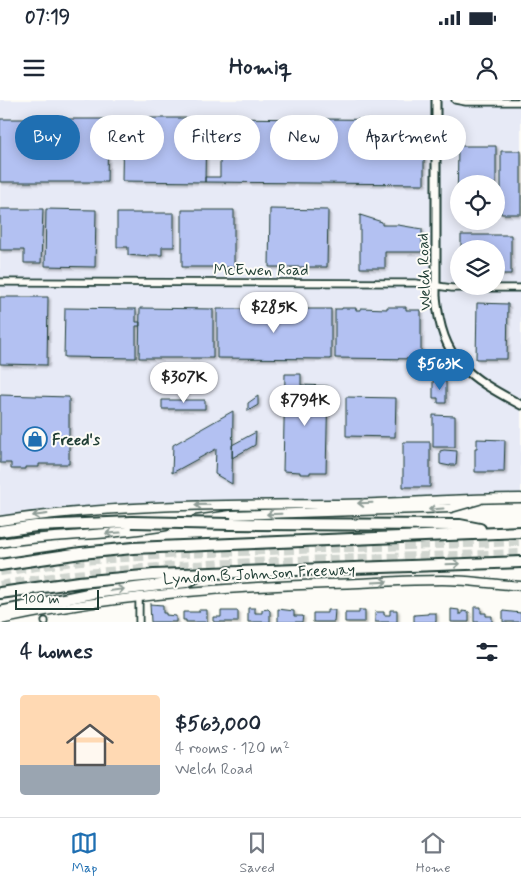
<!DOCTYPE html>
<html lang="en">
<head>
<meta charset="utf-8">
<style>
	:root { --surface:#fff; --page:#f2f2f3; --text:#1f2937; --muted:#747a83; --line:#e0e1e3; --accent:#1f6fb2 }
	body { margin:0; font-family:Mynerve,sans-serif; background:var(--page); color:var(--text); height:100vh; display:flex; flex-direction:column; font-size:19px; white-space:nowrap }
	* { box-sizing:border-box; margin:0 }
	p { font-size:16px; color:var(--muted) }
	.icon { flex:none; width:28px; height:28px; fill:none; stroke:currentColor; stroke-width:2; stroke-linecap:round; stroke-linejoin:round }
	.map { position:relative; height:522px; overflow:hidden }
	.panel { display:flex; flex-direction:column; background:var(--surface); flex:1 }
	.panel>* { flex:none }
	.banner { position:absolute; left:15px; top:15px; width:491px; height:45px; display:flex; gap:10px }
	.tools { position:absolute; left:450px; top:75px; display:grid; gap:10px }
	.tools a { display:grid; place-items:center; width:55px; height:55px; border-radius:50%; background:var(--surface); box-shadow:0 2px 12px #0003; font-size:25px }
	.scale { position:absolute; left:15px; bottom:12px; width:84px; box-sizing:border-box; padding-left:5px; border:2px solid #1f3d34; border-top:0; font-size:14px; line-height:18px; white-space:nowrap; color:#1f3d34; -webkit-text-stroke:4px #fdfcf7; paint-order:stroke }
	.price { position:absolute; translate:-50% -42px; padding:0 11px; border-radius:18px; background:#fff; color:#222; font-size:16px; line-height:32px; filter:drop-shadow(0 1px 2px #0008) }
	.price::after { content:''; position:absolute; left:50%; top:30px; width:15px; height:11px; margin-left:-8px; background:inherit; clip-path:polygon(0 0,100% 0,50% 100%) }
	.price.selected { background:var(--accent); color:#fff }
	ul { padding:0; list-style:none }
	li { display:flex; align-items:center; gap:15px; height:125px; padding:0 20px }
	li+li { border-top:1px solid var(--line) }
	li span { display:grid; place-items:center; flex:none; width:140px; height:100px; border-radius:5px; color:#555 }
	li>.icon { margin-inline-start:auto }
	span .icon { width:60px; height:60px; fill:#fffc; stroke-width:1 }
	li b { font-size:21px }
	h2 { display:flex; justify-content:space-between; align-items:center; height:60px; padding:0 20px; font-size:21px }
	.pill { padding:0 18px; border-radius:22px; background:var(--surface); box-shadow:0 2px 12px #0003; font-size:18px; line-height:45px }
	.pill.selected { background:var(--accent); color:#fff }
	.status { display:flex; justify-content:space-between; align-items:center; height:35px; padding:0 25px; background:var(--surface); direction:ltr }
	.status svg { height:14px; fill:currentColor }
	header { display:flex; justify-content:space-between; align-items:center; height:65px; padding:0 20px; background:var(--surface); font-size:22px; font-weight:700 }
	.dock { display:flex; justify-content:space-around; align-items:center; height:70px; border-top:1px solid var(--line); background:var(--surface); font-size:14px; color:var(--muted) }
	.dock a { display:grid; justify-items:center; gap:2px }
	.dock .selected { color:var(--accent) }
	.map>svg:first-child { display:block }
	.built { fill:#e7eaf6; fill-rule:evenodd }
	.building { fill:#b3c1f2; stroke:#1f3d34; filter:url(#shadow) }
	.lines { fill:none; stroke-linecap:round; stroke-linejoin:round }
	.motorway-tunnel { stroke:#d1d6d0; stroke-width:10; stroke-dasharray:10 5; stroke-linecap:butt }
	.minor-casing { stroke:#1f3d34; stroke-width:9 }
	.tertiary-casing { stroke:#1f3d34; stroke-width:11 }
	.secondary-casing { stroke:#1f3d34; stroke-width:11 }
	.motorway-casing { stroke:#1f3d34; stroke-width:14 }
	.minor { stroke:#fdfcf7; stroke-width:5.5 }
	.tertiary { stroke:#fdfcf7; stroke-width:7 }
	.secondary { stroke:#fdfcf7; stroke-width:8 }
	.motorway { stroke:#fdfcf7; stroke-width:10 }
	.motorway-bridge-casing { stroke:#1f3d34; stroke-width:14; stroke-linecap:butt }
	.motorway-bridge { stroke:#fdfcf7; stroke-width:10 }
	.oneway { stroke:#8e9c96 }
	.labels { text-anchor:middle; stroke-width:4; stroke-linejoin:round; paint-order:stroke }
	.street-label { font-size:16px; fill:#1f3d34; stroke:#fdfcf7 }
	.poi-label { font-size:16px; font-weight:bold; fill:#1f3d34; stroke:#fdfcf7; text-anchor:start }
</style>
</head>
<body>
<div class="status"><b>07:19</b><svg viewBox="0 0 49 12"><path d="M0 12V9h3v3zM5 12V6h3v6zM10 12V3h3v9zM15 12V0h3v12zM26 1h20v11H26zM47 4h2v5h-2z"/></svg></div>
<header><svg class="icon" aria-label="menu" viewBox="0 0 24 24"><path d="M4 6h16M4 12h16M4 18h16"/></svg>Homiq<svg class="icon" aria-label="person" viewBox="0 0 24 24"><circle cx="12" cy="8" r="4"/><path d="M4 21q1-7 8-7t8 7"/></svg></header>
<div class="map">
<svg width="521" height="522" viewBox="0 0 521 522">
	<defs>
		<filter id="shadow"><feDropShadow dx="2" dy="2" stdDeviation="1" flood-color="#0004"/></filter>
	</defs>
	<rect width="100%" height="100%" fill="#fdfcf7"/>
	<filter id="ink" filterUnits="userSpaceOnUse"><feTurbulence type="fractalNoise" baseFrequency=".02" numOctaves="2"/><feDisplacementMap in="SourceGraphic" scale="10" xChannelSelector="R" yChannelSelector="G"/><feConvolveMatrix kernelMatrix="1 2 1 2 8 2 1 2 1" color-interpolation-filters="sRGB"/></filter>
	<g filter="url(#ink)">
		<path class="built" d="M0,0h521v393l-179,8h-160l-59,4 -123,12zM459,84h37v37h-37zM459,149h37v37h-37z"/>
		<path class="building" d="M123,18h83l-1,64 -83,-1z
			M220,18l204,2v64l-219,-2v-5h15z
			M0,19h108l-1,63h-107z
			M458,46h38v38h-37v30h-2z
			M501,51h20v63h-20z
			M0,109h43l-2,54h-17v-13h-24z
			M46,109l50,1 -1,57 -50,-1z
			M270,109l58,1 -1,57h-58z
			M182,110h52v57h-52z
			M117,113h57v34h-12v8h-13v2l-21,-2v-8h-11z
			M360,115l22,7v3h16l24,4v23h-37v16h-25z
			M461,135h50v39h-15v-25h-35z
			M0,197h48l-1,68 -47,-1z
			M477,203l31,1 -1,55h-31z
			M387,207h19v3h15v49l-86,-1v-49h7v-1h14v2h5v-2l26,1z
			M65,208l71,1v13h4v4h-4v32l-72,-1z
			M140,208l73,1v49h-74z
			M217,209h114v50l-114,-1z
			M285,274h16v11l27,1 -2,86h-16v2h-10v-2l-17,-1z
			M433,281h13v22h-8v-5h-5z
			M0,295l69,2v67h-30v3h-14v2h-14v-6h-11z
			M258,296v9l-10,6v-8z
			M346,297l50,1 -1,39 -49,-1z
			M162,300h43v9h-43z
			M233,311l-1,73 -17,-10 1,-25 -44,24 1,-28z
			M433,315l22,1v31h-22z
			M256,332l-1,13 -23,13v-13z
			M477,339l28,1 -1,32h-29v-24h2z
			M403,342h27v45h-27z
			M444,350l13,1 -1,14h-6v1l-10,-2v-13z
			M150,504l13,1v8h3v2l10,1v6h-25z
			M474,507h7v6h5v3h6v6h-18z
			M248,508h7v5h7v-3l6,-1 2,2v11h-22z
			M278,509l16,2v5h9l-1,6h-24z
			M451,509l8,1v4h3v-3l7,1v10h-18z
			M199,510h8v12h-21v-2h-3v-8h16z
			M327,510h8l-1,12h-21v-9h14z
			M359,510h6v12h-20v-9h14z
			M390,510h7v12h-22v-10h9v3h6z
			M221,511h17v11h-23l-2,-1v-4h8z
			M503,511l18,2v9h-18z
			M428,513h8v9h-22v-7l14,-1z"/>
		<g class="lines">
			<path class="motorway-tunnel" d="M0,471l81,-11 102,-7 338,-12
				M0,486c84,-15 168,-19 252,-23 90,-4 179,-6 269,-9"/>
			<g class="minor-casing">
				<path id="minor" d="M455,0l11,2h55
					M0,182l415,1 37,5h69
					M45,521v1
					M139,522v-26"/>
			</g>
			<g class="tertiary-casing">
				<path id="tertiary" d="M436,0v196c6,65 31,80 85,109"/>
			</g>
			<g class="secondary-casing">
				<path id="secondary" d="M195,420l36,-5 220,-7 28,-8
					M0,421c110,-17 221,-16 332,-17 63,0 126,-6 189,-6
					M0,443c55,-9 111,-7 166,-17
					M0,520c108,-24 217,-33 328,-36 38,-1 76,-4 114,-4 26,0 52,4 79,6"/>
			</g>
			<g class="motorway-casing">
				<path id="motorway" d="M231,424l229,1 20,4
					M0,431l36,-5 96,-4
					M0,465l81,-12 52,-5 388,-16
					M0,493l79,-11 75,-7 367,-13
					M0,512l93,-19 93,-11 14,-7"/>
			</g>
			<use href="#minor" class="minor"/>
			<use href="#tertiary" class="tertiary"/>
			<use href="#secondary" class="secondary"/>
			<use href="#motorway" class="motorway"/>
			<g class="motorway-bridge-casing">
				<path id="motorway-bridge" d="M132,422l99,2"/>
			</g>
			<use href="#motorway-bridge" class="motorway-bridge"/>
		</g>
		<defs><path id="oneway-shaft" d="M-6 0H5M1.5-3L5.5 0L1.5 3" fill="none" stroke-width="1.6" stroke-linecap="round" stroke-linejoin="round" transform="scale(1.25)"/></defs>
		<g class="oneway">
			<use href="#oneway-shaft" transform="translate(365 403) rotate(178)"/>
			<use href="#oneway-shaft" transform="translate(202 405) rotate(179)"/>
			<use href="#oneway-shaft" transform="translate(436 409) rotate(176)"/>
			<use href="#oneway-shaft" transform="translate(274 414) rotate(178)"/>
			<use href="#oneway-shaft" transform="translate(40 415) rotate(173)"/>
			<use href="#oneway-shaft" transform="translate(113 433) rotate(176)"/>
			<use href="#oneway-shaft" transform="translate(453 464) rotate(-2)"/>
			<use href="#oneway-shaft" transform="translate(380 482) rotate(-3)"/>
			<use href="#oneway-shaft" transform="translate(117 490) rotate(-8)"/>
		</g>
	</g>
	<defs>
		<g id="shop-ring" transform="scale(1.25)"><circle r="9.5" fill="#fdfcf7" stroke="#1f6fb2" stroke-width="1.5"/><path d="M-5-2.5h2.3a2.7 3.5 0 0 1 5.4 0H5L5.5 6h-11ZM-1.5-2.5h3a1.5 2.3 0 0 0-3 0Z" fill="#1f6fb2"/></g>
	</defs>
	<g fill-rule="evenodd">
		<use href="#shop-ring" x="35" y="339"/>
	</g>
	<g class="labels">
		<g class="street-label">
			<text x="261" y="175">McEwen Road</text>
			<text transform="translate(423 172) rotate(-92)" y="6">Welch Road</text>
			<text transform="translate(259 473) rotate(-3)" y="6">Lyndon B Johnson Freeway</text>
		</g>
		<g class="poi-label">
			<text x="52" y="345">Freed's</text>
		</g>
	</g>
</svg>
<div class="tools">
<a><svg class="icon" aria-label="locate" viewBox="0 0 24 24"><circle cx="12" cy="12" r="6"/><path d="M12 2v4M12 18v4M2 12h4M18 12h4"/></svg></a>
<a><svg class="icon" aria-label="layers" viewBox="0 0 24 24"><path d="M12 4l9 5-9 5-9-5zM3 14l9 5 9-5"/></svg></a>
</div>
<div class="scale">100 m</div>
<b class="price" style="left:274px;top:234px">$285K</b>
<b class="price selected" style="left:440px;top:291px">$563K</b>
<b class="price" style="left:184px;top:304px">$307K</b>
<b class="price" style="left:305px;top:327px">$794K</b>
<div class="banner">
<a class="pill selected">Buy</a>
<a class="pill">Rent</a>
<a class="pill">Filters</a>
<a class="pill">New</a>
<a class="pill">Apartment</a>
</div>
</div>
<section class="panel">
<h2>4 homes<svg class="icon" aria-label="filters" viewBox="0 0 24 24"><path d="M4 7h16M4 17h16"/><circle cx="9" cy="7" r="2"/><circle cx="15" cy="17" r="2"/></svg></h2>
<ul>
<li><span style="background:linear-gradient(#ffd9b3 70%,#9aa5b1 0)"><svg class="icon" aria-label="home" viewBox="0 0 24 24"><path d="M3 11l9-7 9 7M6 9v11h12V9"/></svg></span><div><b>$563,000</b><p>4 rooms · 120 m²</p><p>Welch Road</p></div></li>
</ul>
</section>
<nav class="dock">
<a class="selected"><svg class="icon" aria-label="map" viewBox="0 0 24 24"><path d="M3 6l6-2 6 2 6-2v14l-6 2-6-2-6 2zM9 4v14M15 6v14"/></svg>Map</a>
<a><svg class="icon" aria-label="saved" viewBox="0 0 24 24"><path d="M7 4h10v16l-5-4-5 4z"/></svg>Saved</a>
<a><svg class="icon" aria-label="home" viewBox="0 0 24 24"><path d="M3 11l9-7 9 7M6 9v11h12V9"/></svg>Home</a>
</nav>
</body>
</html>
